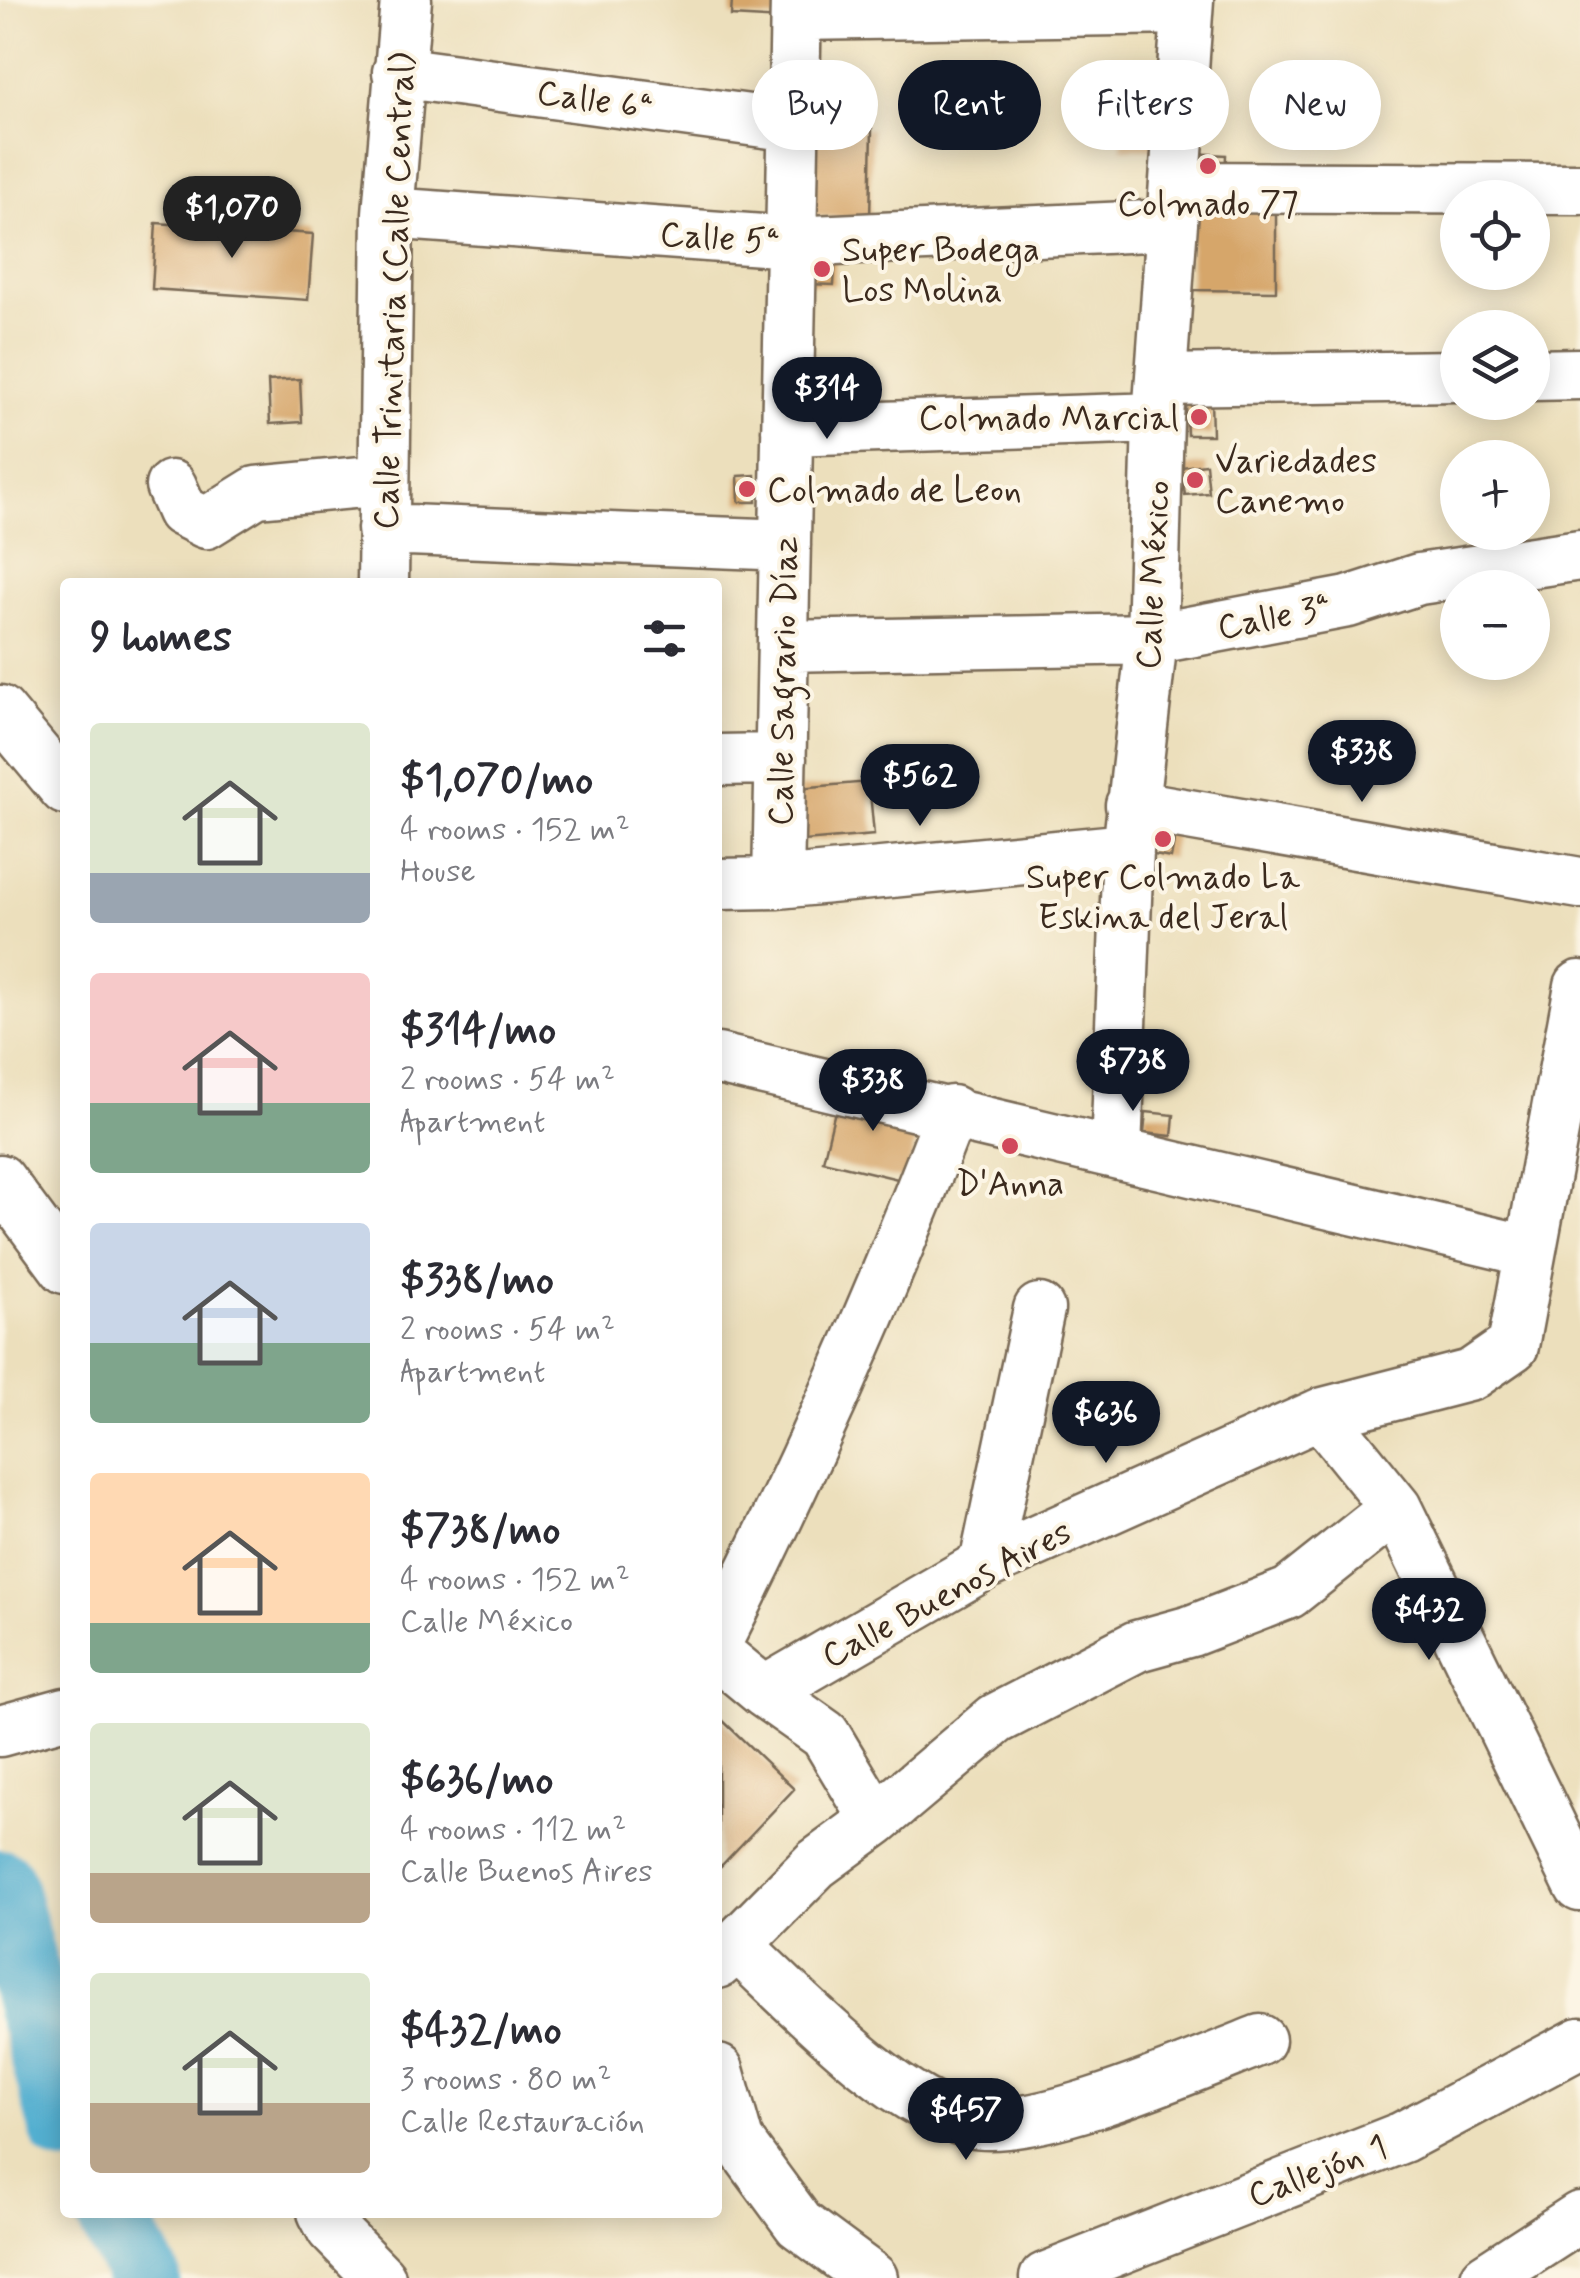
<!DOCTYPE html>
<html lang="en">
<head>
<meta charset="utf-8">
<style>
	:root { --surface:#fff; --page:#f2f2f3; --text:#2b2b33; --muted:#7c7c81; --accent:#111827 }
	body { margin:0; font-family:Mynerve,sans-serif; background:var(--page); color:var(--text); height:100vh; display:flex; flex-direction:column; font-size:38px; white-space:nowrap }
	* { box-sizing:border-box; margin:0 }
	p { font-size:32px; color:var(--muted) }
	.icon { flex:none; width:55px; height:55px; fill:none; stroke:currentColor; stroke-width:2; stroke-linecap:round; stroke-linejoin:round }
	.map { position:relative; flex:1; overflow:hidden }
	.drawer { position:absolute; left:60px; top:578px; width:662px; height:1640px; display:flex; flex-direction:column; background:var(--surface); border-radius:10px; box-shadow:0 5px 25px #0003 }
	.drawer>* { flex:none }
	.hud { position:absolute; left:752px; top:60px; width:678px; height:90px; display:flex; gap:20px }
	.tools { position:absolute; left:1440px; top:180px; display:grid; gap:20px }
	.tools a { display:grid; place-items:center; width:110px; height:110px; border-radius:50%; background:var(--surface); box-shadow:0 5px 25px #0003; font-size:50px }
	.price { position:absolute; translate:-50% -85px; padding:0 22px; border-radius:35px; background:var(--accent); color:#fff; font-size:32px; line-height:65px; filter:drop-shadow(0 2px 5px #0008) }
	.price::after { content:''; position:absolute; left:50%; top:60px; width:30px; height:22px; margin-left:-15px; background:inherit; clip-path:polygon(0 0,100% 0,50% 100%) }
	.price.current { background:#222; color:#fff }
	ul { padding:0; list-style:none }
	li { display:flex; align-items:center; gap:30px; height:250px; padding:0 30px }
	li span { display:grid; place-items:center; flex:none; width:280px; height:200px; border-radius:10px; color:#555 }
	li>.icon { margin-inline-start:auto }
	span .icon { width:120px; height:120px; fill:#fffc; stroke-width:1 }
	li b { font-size:42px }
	h2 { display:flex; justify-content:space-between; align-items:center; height:120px; padding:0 30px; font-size:42px }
	.tag { padding:0 35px; border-radius:45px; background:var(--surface); box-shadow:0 5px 25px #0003; font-size:35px; line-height:90px }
	.tag.current { background:var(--accent); color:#fff }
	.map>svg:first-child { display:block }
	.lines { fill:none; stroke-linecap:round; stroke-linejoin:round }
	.river { stroke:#52afd0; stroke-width:72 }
	.building { fill:#d6a66b }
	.minor-casing { stroke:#796955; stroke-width:55 }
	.minor { stroke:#fff; stroke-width:50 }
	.poi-dot { fill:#d1495b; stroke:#fcf5e5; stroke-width:4 }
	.labels { text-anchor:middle; stroke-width:8; stroke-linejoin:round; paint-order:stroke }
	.street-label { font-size:35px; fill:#3b2a1e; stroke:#fcf5e5 }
	.poi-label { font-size:35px; fill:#3b2a1e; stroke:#fcf5e5 }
</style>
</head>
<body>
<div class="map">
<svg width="1580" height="2278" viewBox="0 0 1580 2278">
	<rect width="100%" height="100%" fill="#fcf5e5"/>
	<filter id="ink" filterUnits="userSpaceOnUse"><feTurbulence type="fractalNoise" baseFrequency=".01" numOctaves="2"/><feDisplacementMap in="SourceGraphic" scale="20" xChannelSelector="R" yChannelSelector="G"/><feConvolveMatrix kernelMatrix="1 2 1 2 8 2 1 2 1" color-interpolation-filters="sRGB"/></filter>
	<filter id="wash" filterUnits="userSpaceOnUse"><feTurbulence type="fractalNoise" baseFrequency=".0048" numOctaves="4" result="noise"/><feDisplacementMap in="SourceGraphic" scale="40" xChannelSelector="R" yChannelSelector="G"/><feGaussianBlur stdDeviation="2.25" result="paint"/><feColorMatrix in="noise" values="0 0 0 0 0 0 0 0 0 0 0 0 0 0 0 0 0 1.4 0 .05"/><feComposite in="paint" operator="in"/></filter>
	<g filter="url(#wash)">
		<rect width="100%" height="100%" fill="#ecdfbc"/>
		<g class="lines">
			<path class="river" d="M0,1885l65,242
				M110,2212l35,66"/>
		</g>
		<g id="blocks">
			<path class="building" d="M732,0h52l-1,19 -52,-3z
				M1122,125l32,1v23h-32z
				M814,127l58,2 -2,90 -58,-3z
				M1191,153l35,2 -1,24 -35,-2z
				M1191,208l85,1v82l-86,-1z
				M156,223l157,11 -5,66 -156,-11z
				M809,253l27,1 -2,31 -26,-1z
				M300,379l2,43 -32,2 -2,-43z
				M1186,400h25l1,35h-25z
				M1206,464l3,29 -24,2 -4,-28z
				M755,475l1,27h-17l-1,-26z
				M869,782l5,53 -70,6 -5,-53z
				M1155,821l22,4 -6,33 -22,-4z
				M841,1086l83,21 -18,74 -83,-20z
				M1146,1112l28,3 -2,21 -28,-3z
				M718,1716l76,73 -73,77 -3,-3z"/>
		</g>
	</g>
	<g filter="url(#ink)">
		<use href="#blocks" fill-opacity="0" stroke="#796955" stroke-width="2.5"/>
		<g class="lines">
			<g class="minor-casing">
				<path id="minor" d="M796,15l391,-6
					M398,72l395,54
					M1175,187l405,2
					M388,213l402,29 382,-17
					M1532,375l48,-1
					M1161,380l297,-4
					M787,430l371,-12
					M171,486l11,25 24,12 50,-31 128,-12
					M383,529l402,16
					M383,582l5,-369 18,-213
					M783,646l369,-7 196,-37 71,-23 161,-24
					M0,711l65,78
					M718,760l63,-1
					M1131,805l449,78
					M778,883l18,-883
					M718,884l60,-1 350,-34
					M718,1059l811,192
					M1116,1151l12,-302 24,-210 6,-221 30,-418
					M0,1180l65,88
					M1320,1414l76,94 184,378
					M985,1564l54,-255
					M718,1639c87,-172 165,-348 234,-528
					M718,1654l46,38 221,-128 335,-150 151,-39 42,-29 67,-360
					M0,1731l65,-18
					M876,1820l120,-101 141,-73 54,-15 98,-38 107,-85
					M735,1944c59,54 157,161 235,178 64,15 226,-57 290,-82
					M718,1963l98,-99 60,-44 -51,-85 -61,-43
					M718,2070l20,71 61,83 73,54
					M323,2212l9,17 48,49
					M1045,2278l358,-141 177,-94
					M1486,2278l94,-61"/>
			</g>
			<use href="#minor" class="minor"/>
		</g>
	</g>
	<g class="poi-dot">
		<circle cx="1208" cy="166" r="10"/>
		<circle cx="822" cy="269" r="10"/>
		<circle cx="1199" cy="417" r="10"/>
		<circle cx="1195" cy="480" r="10"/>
		<circle cx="747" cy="489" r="10"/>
		<circle cx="1163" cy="839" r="10"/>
		<circle cx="1010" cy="1146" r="10"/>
	</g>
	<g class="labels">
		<g class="street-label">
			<text transform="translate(595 99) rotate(8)" y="12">Calle 6ª</text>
			<text transform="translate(720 237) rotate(4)" y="12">Calle 5ª</text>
			<text transform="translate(393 291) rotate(-88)" y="12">Calle Trinitaria (Calle Central)</text>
			<text transform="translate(1152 575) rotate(-87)" y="12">Calle México</text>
			<text transform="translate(1274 616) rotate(-11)" y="12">Calle 3ª</text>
			<text transform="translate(782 681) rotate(-89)" y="12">Calle Sagrario Díaz</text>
			<text transform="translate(946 1593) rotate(-28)" y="12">Calle Buenos Aires</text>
			<text transform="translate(1317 2170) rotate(-21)" y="12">Callejón 1</text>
		</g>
		<g class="poi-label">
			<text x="1208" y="215">Colmado 77</text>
			<text x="842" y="261" text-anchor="start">Super Bodega<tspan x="842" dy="40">Los Molina</tspan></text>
			<text x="1179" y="429" text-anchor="end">Colmado Marcial</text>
			<text x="1215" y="472" text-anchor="start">Variedades<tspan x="1215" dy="40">Canemo</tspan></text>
			<text x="767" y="501" text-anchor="start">Colmado de Leon</text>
			<text x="1163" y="888">Super Colmado La<tspan x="1163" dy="40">Eskina del Jeral</tspan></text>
			<text x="1010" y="1195">D'Anna</text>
		</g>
	</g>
</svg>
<div class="tools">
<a><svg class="icon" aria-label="locate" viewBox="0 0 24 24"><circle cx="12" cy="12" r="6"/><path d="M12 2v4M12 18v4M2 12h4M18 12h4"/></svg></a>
<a><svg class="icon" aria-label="layers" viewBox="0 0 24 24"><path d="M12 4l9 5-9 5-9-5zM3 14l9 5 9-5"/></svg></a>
<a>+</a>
<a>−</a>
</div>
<b class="price current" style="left:232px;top:261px">$1,070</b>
<b class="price" style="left:827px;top:442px">$314</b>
<b class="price" style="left:1362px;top:805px">$338</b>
<b class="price" style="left:920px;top:829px">$562</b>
<b class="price" style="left:1133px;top:1114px">$738</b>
<b class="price" style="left:873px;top:1134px">$338</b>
<b class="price" style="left:1106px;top:1466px">$636</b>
<b class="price" style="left:1429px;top:1663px">$432</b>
<b class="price" style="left:966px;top:2163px">$457</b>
<div class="hud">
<a class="tag">Buy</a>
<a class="tag current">Rent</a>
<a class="tag">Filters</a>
<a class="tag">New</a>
</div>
<section class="drawer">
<h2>9 homes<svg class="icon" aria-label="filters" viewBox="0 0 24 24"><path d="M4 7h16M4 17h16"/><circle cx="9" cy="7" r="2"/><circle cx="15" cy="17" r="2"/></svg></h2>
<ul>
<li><span style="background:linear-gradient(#dfe7d0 75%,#9aa5b1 0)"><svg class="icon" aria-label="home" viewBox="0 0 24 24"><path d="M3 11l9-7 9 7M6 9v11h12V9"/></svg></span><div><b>$1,070/mo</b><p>4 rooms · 152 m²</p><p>House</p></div></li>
<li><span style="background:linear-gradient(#f6c9c9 65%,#7fa58c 0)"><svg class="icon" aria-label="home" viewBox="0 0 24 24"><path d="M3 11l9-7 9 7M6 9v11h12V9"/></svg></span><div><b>$314/mo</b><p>2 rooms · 54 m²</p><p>Apartment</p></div></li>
<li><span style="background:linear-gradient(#c9d6e8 60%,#7fa58c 0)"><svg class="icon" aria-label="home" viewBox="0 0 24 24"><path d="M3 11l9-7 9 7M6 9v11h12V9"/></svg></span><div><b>$338/mo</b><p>2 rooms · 54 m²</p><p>Apartment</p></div></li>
<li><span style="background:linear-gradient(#ffd9b3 75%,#7fa58c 0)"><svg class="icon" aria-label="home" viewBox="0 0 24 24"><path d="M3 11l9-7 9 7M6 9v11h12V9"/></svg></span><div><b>$738/mo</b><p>4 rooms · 152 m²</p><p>Calle México</p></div></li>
<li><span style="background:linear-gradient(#dfe7d0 75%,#b9a48a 0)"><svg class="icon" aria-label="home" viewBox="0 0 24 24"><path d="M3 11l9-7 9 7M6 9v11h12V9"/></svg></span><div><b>$636/mo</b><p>4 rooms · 112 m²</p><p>Calle Buenos Aires</p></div></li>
<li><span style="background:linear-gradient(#dfe7d0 65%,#b9a48a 0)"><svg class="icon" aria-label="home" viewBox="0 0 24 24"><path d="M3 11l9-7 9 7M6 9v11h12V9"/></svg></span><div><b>$432/mo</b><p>3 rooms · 80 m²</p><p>Calle Restauración</p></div></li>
</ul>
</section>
</div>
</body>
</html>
